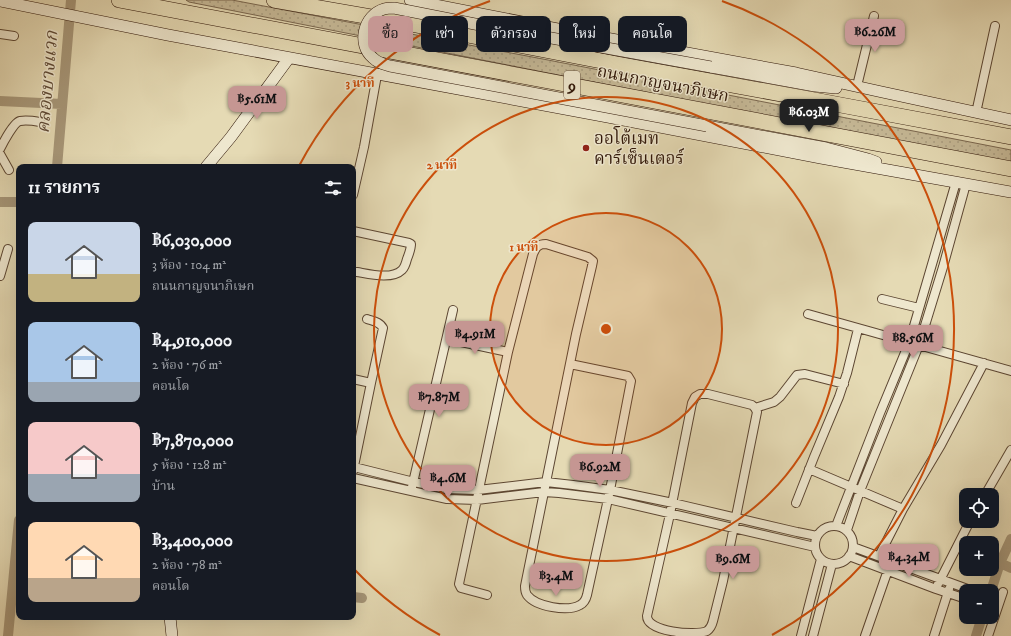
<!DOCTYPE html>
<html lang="th">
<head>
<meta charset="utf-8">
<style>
	:root { --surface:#171b24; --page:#20242c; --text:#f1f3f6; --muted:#9ea1a6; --accent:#c59692 }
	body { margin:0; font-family:"IM FELL DW Pica","Noto Serif Thai",serif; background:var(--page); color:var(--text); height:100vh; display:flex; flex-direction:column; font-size:15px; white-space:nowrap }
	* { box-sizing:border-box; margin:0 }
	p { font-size:13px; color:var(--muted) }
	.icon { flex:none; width:22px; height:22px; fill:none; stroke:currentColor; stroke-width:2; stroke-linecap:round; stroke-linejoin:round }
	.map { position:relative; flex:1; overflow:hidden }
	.drawer { position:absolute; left:16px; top:164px; width:340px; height:456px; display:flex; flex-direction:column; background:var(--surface); border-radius:8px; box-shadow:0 4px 16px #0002 }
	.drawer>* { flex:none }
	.banner { position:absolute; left:368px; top:16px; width:380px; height:36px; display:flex; gap:8px }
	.fabs { position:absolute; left:959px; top:488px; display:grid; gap:8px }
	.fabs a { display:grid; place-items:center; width:40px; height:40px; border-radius:8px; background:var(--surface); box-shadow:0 4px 16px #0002; font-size:20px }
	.price { position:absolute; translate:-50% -34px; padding:0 9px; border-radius:8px; background:var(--accent); color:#111; font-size:13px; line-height:26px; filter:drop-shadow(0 1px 2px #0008) }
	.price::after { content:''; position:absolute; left:50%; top:24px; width:12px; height:9px; margin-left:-6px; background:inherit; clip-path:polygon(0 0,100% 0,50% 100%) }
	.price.selected { background:#222; color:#fff }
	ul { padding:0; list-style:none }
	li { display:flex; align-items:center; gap:12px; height:100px; padding:0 12px }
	li span { display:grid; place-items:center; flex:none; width:112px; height:80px; border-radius:8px; color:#555 }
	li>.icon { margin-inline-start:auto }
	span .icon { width:48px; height:48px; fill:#fffc; stroke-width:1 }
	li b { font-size:17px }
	h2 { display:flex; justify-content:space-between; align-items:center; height:48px; padding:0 12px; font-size:17px }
	.tag { padding:0 14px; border-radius:8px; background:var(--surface); box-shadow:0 4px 16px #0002; font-size:14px; line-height:36px }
	.tag.selected { background:var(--accent); color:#111 }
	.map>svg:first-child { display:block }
	.grass { fill:url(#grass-dots); stroke:#7a674f }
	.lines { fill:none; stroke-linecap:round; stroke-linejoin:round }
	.canal { stroke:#a79779; stroke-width:10 }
	.street-casing { stroke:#5c4632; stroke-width:10 }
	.secondary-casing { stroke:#2e1507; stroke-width:12 }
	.highway-casing { stroke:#2e1507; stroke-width:16 }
	.street { stroke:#eee7ce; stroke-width:8 }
	.secondary { stroke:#eee7ce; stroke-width:11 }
	.highway { stroke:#e5dab4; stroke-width:15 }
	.secondary-bridge-casing { stroke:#2e1507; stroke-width:12; stroke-linecap:butt }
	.secondary-bridge { stroke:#eee7ce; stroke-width:11 }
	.ring { fill:none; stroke:#cc4f0b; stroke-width:2 }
	.poi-dot { fill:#8f2418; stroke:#eee7ce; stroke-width:1.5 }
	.labels { text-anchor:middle; stroke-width:3; stroke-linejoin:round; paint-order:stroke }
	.shield { fill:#eee7ce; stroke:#685443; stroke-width:1 }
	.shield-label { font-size:16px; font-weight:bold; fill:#2e1507 }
	.street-label { font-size:17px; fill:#2e1507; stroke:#eee7ce }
	.poi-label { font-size:17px; fill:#2e1507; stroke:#eee7ce; text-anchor:start }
	.water-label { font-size:18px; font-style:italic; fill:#5e4935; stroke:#eee7ce }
	.centre { fill:#cc4f0b; stroke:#eee7ce; stroke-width:2 }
	.ring-label { font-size:12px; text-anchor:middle; font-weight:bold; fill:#cc4f0b; stroke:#eee7ce; stroke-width:3; stroke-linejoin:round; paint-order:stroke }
</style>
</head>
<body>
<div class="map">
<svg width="1011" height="636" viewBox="0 0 1011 636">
	<defs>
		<pattern id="grass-dots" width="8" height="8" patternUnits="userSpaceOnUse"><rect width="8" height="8" fill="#c6b997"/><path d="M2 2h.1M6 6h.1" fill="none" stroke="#aa9e81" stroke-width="1.8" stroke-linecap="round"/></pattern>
	</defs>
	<rect width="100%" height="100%" fill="#e5dab4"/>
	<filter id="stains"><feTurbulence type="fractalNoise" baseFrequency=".005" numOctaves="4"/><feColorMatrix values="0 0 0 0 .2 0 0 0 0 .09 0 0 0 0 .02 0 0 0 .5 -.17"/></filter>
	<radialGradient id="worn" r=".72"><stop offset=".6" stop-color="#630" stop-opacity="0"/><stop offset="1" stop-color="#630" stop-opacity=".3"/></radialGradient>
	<path class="grass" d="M186,0h46l316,60 463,90v12l-301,-57 -521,-103z"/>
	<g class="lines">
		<path class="canal" d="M0,101l62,3
			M57,167l14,-167
			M0,202h19
			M1000,563l11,5
			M991,591l9,-28 11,-24
			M353,597l9,1
			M8,636l11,-116
			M976,636l6,-19"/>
		<g class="street-casing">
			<path id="street" d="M0,34l14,2
				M857,86l17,-70
				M976,113l19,-87
				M0,149c3,-6 14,-27 20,-28 6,-1 14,0 20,1
				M0,154l9,16
				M353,195l11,-48 13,-72
				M353,231l56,12 2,1c0,5 -2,10 -4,15 -1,4 -2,8 -5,11 -10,10 -33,4 -45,2
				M0,276l8,-27
				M882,299l37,9
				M808,314l203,57
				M447,339l61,13
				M353,379l18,4
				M700,394h8l44,11 3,3 2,4 -34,169 -10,40c-1,4 -2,7 -6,10 -12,5 -60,1 -60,-15l23,-102 22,-111 3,-6z
				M755,408l19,-6 6,-5 17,-22 8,-1 39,10
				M354,467l60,15 33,7 31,1 68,-8 27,3 37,5 63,13 124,29 20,4
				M809,469l94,40 38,-64 43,-82
				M353,471l18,-88 12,-55c-3,-6 -10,-7 -16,-9
				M353,478l94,21 30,1 67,-8 15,1 49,6 207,48
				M412,487l41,-177
				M985,495l26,-45
				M796,503l18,-46 25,-60 8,-24 11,-44
				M836,526l44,-113 29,-70 47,-161
				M815 545a19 19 0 1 1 38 0a19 19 0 1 1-38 0Z
				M847,530l13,-39 59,-146 24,-78 23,-83
				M853,547l120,44
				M849,556l87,33 30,10
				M879,556l24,-47
				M938,584l32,-63
				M487,595l-26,-7 -2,-4 49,-232 25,-98c3,-7 5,-10 13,-10l42,13 5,4 -1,5 -16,68 -51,252c0,3 0,6 2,9 9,12 41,17 53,10 4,-2 6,-6 7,-10l23,-105 21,-109 -3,-5 -58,-12
				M801,636l20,-77
				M813,636l19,-72
				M865,636l24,-69
				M934,636l15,-47
				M988,636l15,-44"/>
		</g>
		<g class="secondary-casing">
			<path id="secondary" d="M410,0l163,32 223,41 86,19 129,28
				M0,1l168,34 440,82 213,41 190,34
				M711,67l104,19 21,2
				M707,126l119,22 42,11 8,3
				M206,167l25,-30 58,-79
				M170,617l2,19"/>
		</g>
		<g class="highway-casing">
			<path id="highway" d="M119,0l456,86 436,83
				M274,0l143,25 200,39 197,36 197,37"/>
		</g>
		<use href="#street" class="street"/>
		<use href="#secondary" class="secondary"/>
		<use href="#highway" class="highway"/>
		<g class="secondary-bridge-casing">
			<path id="secondary-bridge" d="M707,126l-317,-60c-7,-2 -12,-3 -17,-8 -17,-14 -9,-43 11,-49 3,-1 7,-1 10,-1l91,18 226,41"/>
		</g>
		<use href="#secondary-bridge" class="secondary-bridge"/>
	</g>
	<circle cx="606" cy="329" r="116" fill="#cc4f0b" fill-opacity=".12"/>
	<g class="ring">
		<circle cx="606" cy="329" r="116"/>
		<circle cx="606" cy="329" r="232"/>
		<path d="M440 635A348 348 0 0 1 354 569M299 166A348 348 0 0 1 490 1M722 1A348 348 0 0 1 772 635"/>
	</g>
	<circle class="poi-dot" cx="586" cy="148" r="4"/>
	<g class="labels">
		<rect class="shield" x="564" y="71" width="16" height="28" rx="3"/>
		<g class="shield-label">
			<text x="572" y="91">9</text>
		</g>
		<g class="street-label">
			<text transform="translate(663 83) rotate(11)" y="6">ถนนกาญจนาภิเษก</text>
		</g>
		<g class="poi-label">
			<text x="594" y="144">ออโต้เมท<tspan x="594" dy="20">คาร์เซ็นเตอร์</tspan></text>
		</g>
		<g class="water-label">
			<text transform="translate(47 82) rotate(-85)" y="6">คลองบางแวก</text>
		</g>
	</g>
	<circle cx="606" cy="329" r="6" class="centre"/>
	<g class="ring-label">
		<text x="360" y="87">3 นาที</text>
		<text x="442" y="169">2 นาที</text>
		<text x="524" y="251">1 นาที</text>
	</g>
	<rect width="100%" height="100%" filter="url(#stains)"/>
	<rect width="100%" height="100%" fill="url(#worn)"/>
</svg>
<div class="fabs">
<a><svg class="icon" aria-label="locate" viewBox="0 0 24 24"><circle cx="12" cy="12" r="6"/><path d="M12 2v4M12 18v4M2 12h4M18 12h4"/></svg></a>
<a>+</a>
<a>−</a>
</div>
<b class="price" style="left:875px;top:53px">฿6.26M</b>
<b class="price" style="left:257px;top:120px">฿5.61M</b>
<b class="price selected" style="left:809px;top:133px">฿6.03M</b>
<b class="price" style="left:475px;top:355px">฿4.91M</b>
<b class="price" style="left:913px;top:359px">฿8.56M</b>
<b class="price" style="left:439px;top:418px">฿7.87M</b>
<b class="price" style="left:600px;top:488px">฿6.92M</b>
<b class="price" style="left:448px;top:499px">฿4.6M</b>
<b class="price" style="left:909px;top:578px">฿4.34M</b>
<b class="price" style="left:733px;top:580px">฿9.6M</b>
<b class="price" style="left:556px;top:597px">฿3.4M</b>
<div class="banner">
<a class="tag selected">ซื้อ</a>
<a class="tag">เช่า</a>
<a class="tag">ตัวกรอง</a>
<a class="tag">ใหม่</a>
<a class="tag">คอนโด</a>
</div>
<section class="drawer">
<h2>11 รายการ<svg class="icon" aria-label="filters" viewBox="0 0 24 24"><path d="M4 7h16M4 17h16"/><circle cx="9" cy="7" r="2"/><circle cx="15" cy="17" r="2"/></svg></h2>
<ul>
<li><span style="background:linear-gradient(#c9d6e8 65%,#c2b280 0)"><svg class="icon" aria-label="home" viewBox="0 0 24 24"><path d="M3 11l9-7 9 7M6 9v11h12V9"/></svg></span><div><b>฿6,030,000</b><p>3 ห้อง · 104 m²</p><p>ถนนกาญจนาภิเษก</p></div></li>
<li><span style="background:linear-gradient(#a9c7e8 75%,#9aa5b1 0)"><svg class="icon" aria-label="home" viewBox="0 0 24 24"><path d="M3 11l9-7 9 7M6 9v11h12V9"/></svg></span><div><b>฿4,910,000</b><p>2 ห้อง · 76 m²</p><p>คอนโด</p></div></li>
<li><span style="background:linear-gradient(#f6c9c9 65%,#9aa5b1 0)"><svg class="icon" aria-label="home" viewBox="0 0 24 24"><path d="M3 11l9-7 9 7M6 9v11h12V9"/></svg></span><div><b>฿7,870,000</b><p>5 ห้อง · 128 m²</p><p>บ้าน</p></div></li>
<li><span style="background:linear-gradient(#ffd9b3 70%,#b9a48a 0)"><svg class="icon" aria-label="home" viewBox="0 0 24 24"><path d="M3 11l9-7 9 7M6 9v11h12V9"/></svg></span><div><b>฿3,400,000</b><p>2 ห้อง · 78 m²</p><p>คอนโด</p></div></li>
</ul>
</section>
</div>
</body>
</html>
